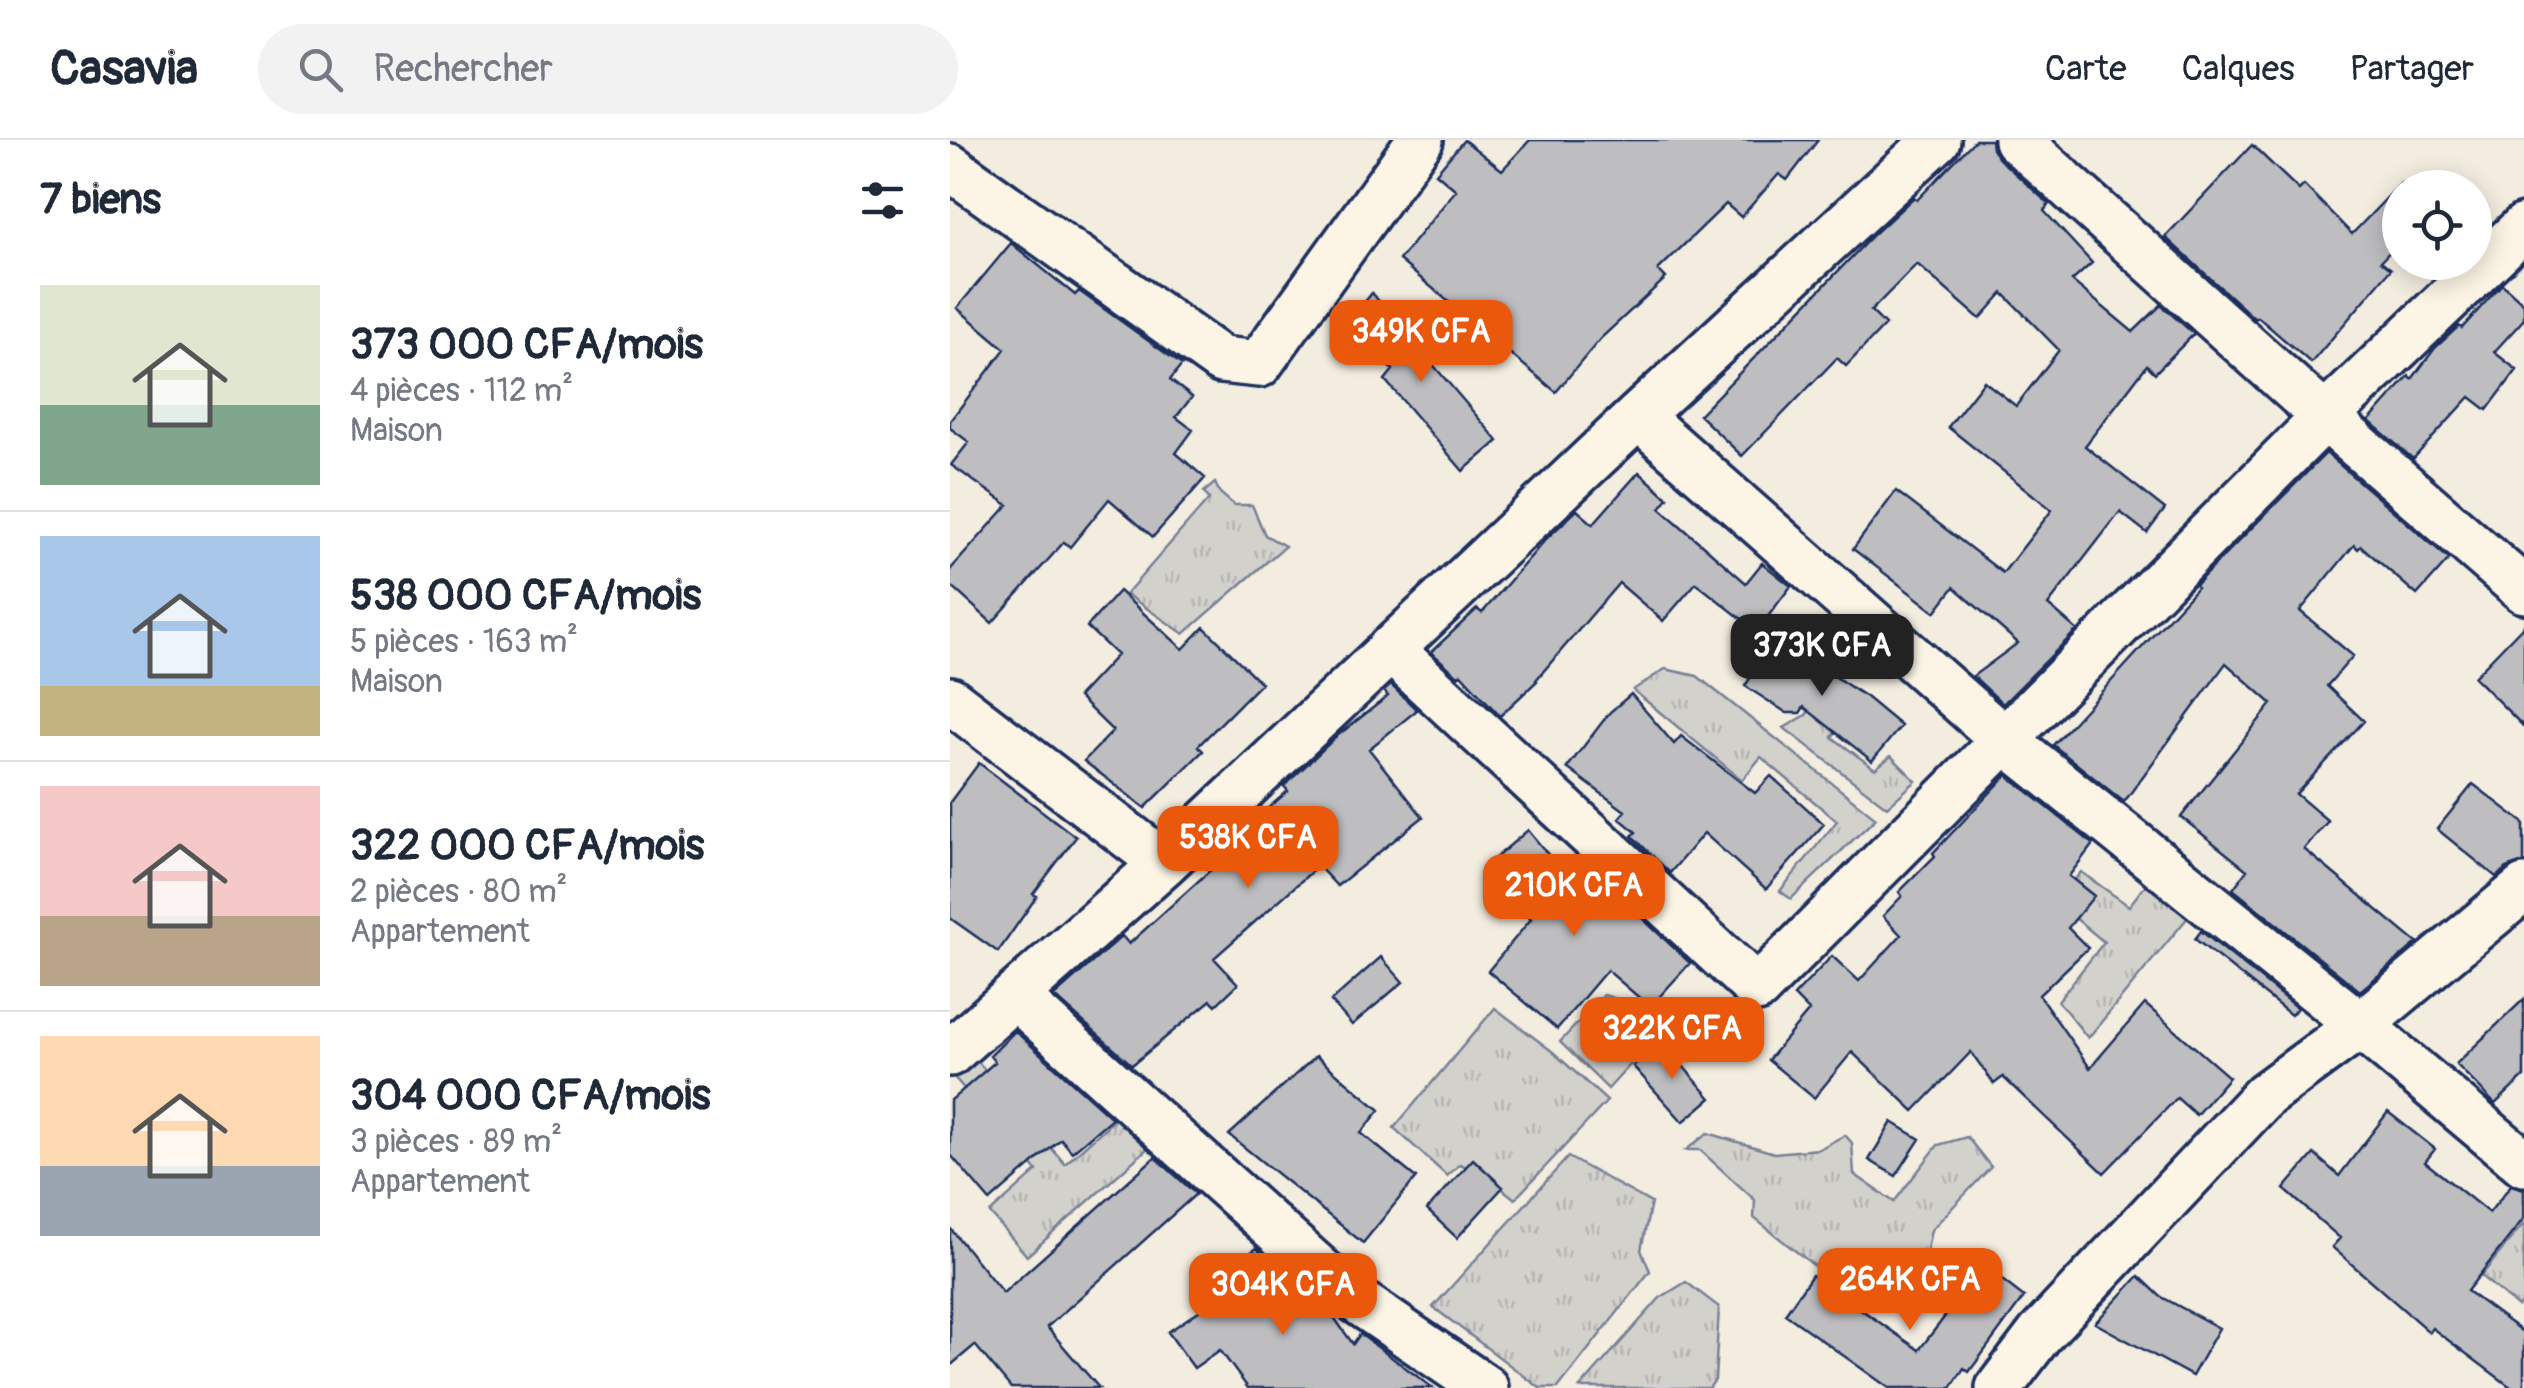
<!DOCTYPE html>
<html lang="fr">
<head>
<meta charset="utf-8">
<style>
	:root { --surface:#fff; --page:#f2f2f3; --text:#1f2937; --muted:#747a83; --line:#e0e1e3; --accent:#ea580c }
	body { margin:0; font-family:Pangolin,sans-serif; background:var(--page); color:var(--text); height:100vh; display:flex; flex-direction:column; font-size:38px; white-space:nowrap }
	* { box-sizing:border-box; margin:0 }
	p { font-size:32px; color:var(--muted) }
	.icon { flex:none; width:55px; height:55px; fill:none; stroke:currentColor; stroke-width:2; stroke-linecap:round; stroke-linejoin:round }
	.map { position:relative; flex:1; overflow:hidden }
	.sheet { display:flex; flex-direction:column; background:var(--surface); width:950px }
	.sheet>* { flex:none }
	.tools { position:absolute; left:1432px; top:30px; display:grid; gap:20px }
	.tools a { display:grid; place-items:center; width:110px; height:110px; border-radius:50%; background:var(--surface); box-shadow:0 5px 25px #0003; font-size:50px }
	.price { position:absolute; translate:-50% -85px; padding:0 22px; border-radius:20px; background:var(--accent); color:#fff; font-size:32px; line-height:65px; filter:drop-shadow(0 2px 5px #0008) }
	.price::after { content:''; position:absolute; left:50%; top:60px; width:30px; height:22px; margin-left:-15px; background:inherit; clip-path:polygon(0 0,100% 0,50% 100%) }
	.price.on { background:#222; color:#fff }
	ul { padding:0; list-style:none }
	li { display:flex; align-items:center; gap:30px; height:250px; padding:0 40px }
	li+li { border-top:2px solid var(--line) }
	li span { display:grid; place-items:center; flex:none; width:280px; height:200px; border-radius:0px; color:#555 }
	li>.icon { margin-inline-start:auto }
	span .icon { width:120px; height:120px; fill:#fffc; stroke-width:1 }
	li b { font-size:42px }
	h2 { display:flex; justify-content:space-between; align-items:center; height:120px; padding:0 40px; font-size:42px }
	header { display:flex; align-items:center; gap:60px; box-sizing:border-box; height:140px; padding:0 50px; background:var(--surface); border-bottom:2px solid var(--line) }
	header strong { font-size:48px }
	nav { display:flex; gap:55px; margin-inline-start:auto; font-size:35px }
	.search { width:700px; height:90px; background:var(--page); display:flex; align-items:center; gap:25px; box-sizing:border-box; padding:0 35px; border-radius:55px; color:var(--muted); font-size:38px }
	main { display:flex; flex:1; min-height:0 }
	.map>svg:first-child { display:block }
	.grass { fill:url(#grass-tufts); stroke:#778095; stroke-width:2.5 }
	.building { fill:#bebec0; stroke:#1b2f5e; stroke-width:2.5 }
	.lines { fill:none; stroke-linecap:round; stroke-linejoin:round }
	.minor-casing { stroke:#1b2f5e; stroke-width:52 }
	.minor { stroke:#fcf5e5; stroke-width:45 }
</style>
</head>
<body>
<header>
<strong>Casavia</strong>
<div class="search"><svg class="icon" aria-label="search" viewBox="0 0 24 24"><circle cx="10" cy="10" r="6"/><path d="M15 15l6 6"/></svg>Rechercher</div>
<nav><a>Carte</a><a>Calques</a><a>Partager</a></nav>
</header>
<main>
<section class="sheet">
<h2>7 biens<svg class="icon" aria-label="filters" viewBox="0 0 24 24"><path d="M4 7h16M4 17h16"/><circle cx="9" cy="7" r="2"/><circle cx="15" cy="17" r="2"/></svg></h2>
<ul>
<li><span style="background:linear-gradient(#dfe7d0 60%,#7fa58c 0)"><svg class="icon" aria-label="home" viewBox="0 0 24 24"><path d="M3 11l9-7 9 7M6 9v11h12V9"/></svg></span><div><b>373 000 CFA/mois</b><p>4 pièces · 112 m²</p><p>Maison</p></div></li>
<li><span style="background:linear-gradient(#a9c7e8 75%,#c2b280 0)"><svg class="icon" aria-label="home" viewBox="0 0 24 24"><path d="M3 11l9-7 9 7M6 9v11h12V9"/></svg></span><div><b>538 000 CFA/mois</b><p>5 pièces · 163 m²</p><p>Maison</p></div></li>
<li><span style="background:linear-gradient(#f6c9c9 65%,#b9a48a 0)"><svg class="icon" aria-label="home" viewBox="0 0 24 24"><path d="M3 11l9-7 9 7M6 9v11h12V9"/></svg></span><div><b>322 000 CFA/mois</b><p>2 pièces · 80 m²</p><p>Appartement</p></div></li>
<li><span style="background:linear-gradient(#ffd9b3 65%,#9aa5b1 0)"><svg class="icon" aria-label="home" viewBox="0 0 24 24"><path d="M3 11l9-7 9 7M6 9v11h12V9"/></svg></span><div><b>304 000 CFA/mois</b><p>3 pièces · 89 m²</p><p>Appartement</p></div></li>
</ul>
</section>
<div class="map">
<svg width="1574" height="1248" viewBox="0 0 1574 1248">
	<defs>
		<pattern id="grass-tufts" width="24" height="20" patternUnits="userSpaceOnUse" patternTransform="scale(2.5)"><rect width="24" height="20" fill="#d3d1cc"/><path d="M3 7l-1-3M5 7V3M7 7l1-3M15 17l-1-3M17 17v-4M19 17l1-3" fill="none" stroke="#b5b4b2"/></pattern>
	</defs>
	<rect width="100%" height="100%" fill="#f3ede0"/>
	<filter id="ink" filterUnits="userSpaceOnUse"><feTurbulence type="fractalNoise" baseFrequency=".01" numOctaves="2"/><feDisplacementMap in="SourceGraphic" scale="20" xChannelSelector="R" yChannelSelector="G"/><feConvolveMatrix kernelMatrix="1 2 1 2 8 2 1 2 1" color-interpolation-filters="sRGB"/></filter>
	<g filter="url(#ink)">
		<path class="grass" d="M265,343l5,10 14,12h18l13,30 20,11 -101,88 -58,-40 83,-95 -5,-7z
			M715,529l32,7 179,142 -85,81 -11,-8 57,-70 -76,-64 -19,23 -109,-90z
			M884,536l28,20 -30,41 43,32 16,-13 25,25 -29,26 -103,-79 22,-13z
			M1131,732l48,34 24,-31 41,35 -106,128 -30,-37 46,-59 -48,-40z
			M654,855l23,7 32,31 -51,56 -48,-47z
			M545,868l58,44 54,49 -92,98 -30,-24 -25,-11 -13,12 -53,-48z
			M25,918l90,106 61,-55 31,31 -130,116 -37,-43 47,-42 -83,-94z
			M758,993l66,20 45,-4 26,-14 7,8 2,31 40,28 44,-57 29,-8 24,30 -60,63 -7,35 -10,-7 -54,44 -106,-84 1,-18 -55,-50h-14z
			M618,1017l83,46 -10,47 9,21 -92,117h-18l-107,-81z
			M1574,1083v76l-6,8 -37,-31z
			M736,1142l33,25 -4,73 -6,8h-129l80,-90z"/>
		<path class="building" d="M514,0l38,30 28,-30h288l-31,40 -8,-6 -38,43 -15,-13 -68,66 8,8 -65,60 -45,54 -157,-132 57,-70 -20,-17z
			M1025,0h16l1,9 7,10 50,45 -5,7 48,52 -20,18 61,51 28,-27 33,29 -39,39 -8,-8 -62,81 80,63 -18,24 -27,-21 -72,93 29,25 -74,74 -30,-28 45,-33 -64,-56 -19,25 -82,-63 43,-58 107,82 49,-63 -104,-83 36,-46 32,25 43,-56 -56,-57 -23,26 -63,-55 -46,47 14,14 -39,41 -9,-8 -95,98 -43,-41 174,-180 41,-38 3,3z
			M1302,5l47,45 5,-5 48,49 48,-50v57l-19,20 10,8 -80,94 -53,-46 -3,2 -90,-82z
			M61,103l64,52 4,-4 103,74 -12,15 22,17 -16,20 17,13 -17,23 29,25 -52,59 -44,-38 -39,48 -6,-5 -72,81 -42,-38v-15l58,-65 -57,-40 18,-23 -19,-14v-7l55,-72 -48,-41z
			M1552,144l22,20v15l-30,33 23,18 -30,40 -17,-13 -57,62 -44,-38 40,-45 3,3 23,-31 24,-22 3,2z
			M422,153l126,148 -35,30 -78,-91 8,-10 -50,-41z
			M1376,313l123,106 -32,36 -56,-49 -3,3 -4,-4 -54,66 53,45 -26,30 37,35 -68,73 32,27 -24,28 113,94 -57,48 -127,-102 14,-19 -66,-53 91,-113 -46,-41 -102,139 -71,-57 144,-158 -2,-2z
			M689,332l29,26 -8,10 86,75 16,-20 29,23 -34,45 -61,-48 -33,38 -44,-38 -83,97 1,1 -37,35 -39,-42 -3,2 -27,-24 46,-43 5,4 64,-74 31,-29 16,14z
			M169,451l64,58 21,-22 57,56 -63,63 5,5 -58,57 -61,-47 29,-30 -35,-34 39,-42 -30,-28z
			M1574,485v102l-50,-50z
			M826,498l90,59 35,29 -29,35 -68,-54 -4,6h-13l-42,-27z
			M441,545l26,25 -48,39 54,68 -86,69 -19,-20 -104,92 24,26 -22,21 -5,-5 -79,65 -78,-69 68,-60 7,8 98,-89 10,11 45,-40 -15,-17 21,-18 -4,-5 53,-50 51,-40 -4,-5z
			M681,554l43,50 7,-8 74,57 16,-17 53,48 -58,65 -62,-56 -34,40 -38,-37 4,-4 -17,-14 6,-7 -58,-43 43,-56z
			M29,623l97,74 -43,57 4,2 -39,56 -48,-34v-116z
			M1057,635l86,69 -24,32 25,20 -26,32 20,20 -49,47 51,73 55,-64 84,73 -33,38 -19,-17 -73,75 -101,-96 -9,7 -23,-32 -57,59 -62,-59 -38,46 -46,-38 41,-49 -15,-15 38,-40 27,25 42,-46 -18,-19 19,-20 -3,-4 36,-36 -2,-3z
			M1523,644l51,39v39l-16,5 -12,10 -59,-48z
			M578,690l62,76 5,-5 3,3 13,-15 79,74 -40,44 -43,-37 -50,59 -69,-58 43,-52 -44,-54z
			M1251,791l96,77 -6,7 -96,-76z
			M431,817l22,25 -51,43 -21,-24z
			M1574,859v78l-29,27 -39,-40z
			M65,891l97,87 -40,34 -11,-13 -71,62 -40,-47v-53l45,-39 -5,-6z
			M711,901l50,57 -28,24 -50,-56z
			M366,916l64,54 -19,23 55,45 -53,65 -134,-108z
			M1438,972l47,37 -10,13 64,51 22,-28 13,4v29l-57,73 57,42v55h-12l-80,-60 -3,4 -97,-85 8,-9 -56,-49 30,-35 25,22z
			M942,982l28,17 -24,37 -27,-16z
			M205,1017l41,37 -149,133 52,61h-88l-36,-43 -25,21v-138l53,65z
			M523,1019l30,28 -46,51 -30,-28z
			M307,1108l39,53 11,-8 26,23 20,28 7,-10 73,54h-185l-28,-38 -26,18 -26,-36 60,-41 -11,-15z
			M1034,1126l40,31 -55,75 -5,-4 -13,20h-62l-104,-74 27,-39 107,75z
			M1189,1136l21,20 59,32 -27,48 -97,-53z"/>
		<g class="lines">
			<g class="minor-casing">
				<path id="minor" d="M1067,0l308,277 199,173
					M0,27l271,193 38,4 161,-224
					M688,276l367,324 355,285 164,138
					M440,509l367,340 568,-572 199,-190
					M0,560l214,163
					M65,856l330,296 140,96
					M0,913l214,-190 474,-447 299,-276
					M1049,1248l41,-54 225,-239 95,-70 164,-137"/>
			</g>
			<use href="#minor" class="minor"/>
		</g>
	</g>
</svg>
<div class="tools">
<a><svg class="icon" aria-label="locate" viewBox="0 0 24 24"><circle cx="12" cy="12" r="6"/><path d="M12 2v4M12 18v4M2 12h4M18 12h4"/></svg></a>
</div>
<b class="price" style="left:471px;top:245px">349K CFA</b>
<b class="price on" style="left:872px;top:559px">373K CFA</b>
<b class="price" style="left:298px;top:751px">538K CFA</b>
<b class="price" style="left:624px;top:799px">210K CFA</b>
<b class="price" style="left:722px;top:942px">322K CFA</b>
<b class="price" style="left:960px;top:1193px">264K CFA</b>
<b class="price" style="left:333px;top:1198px">304K CFA</b>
</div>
</main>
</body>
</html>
